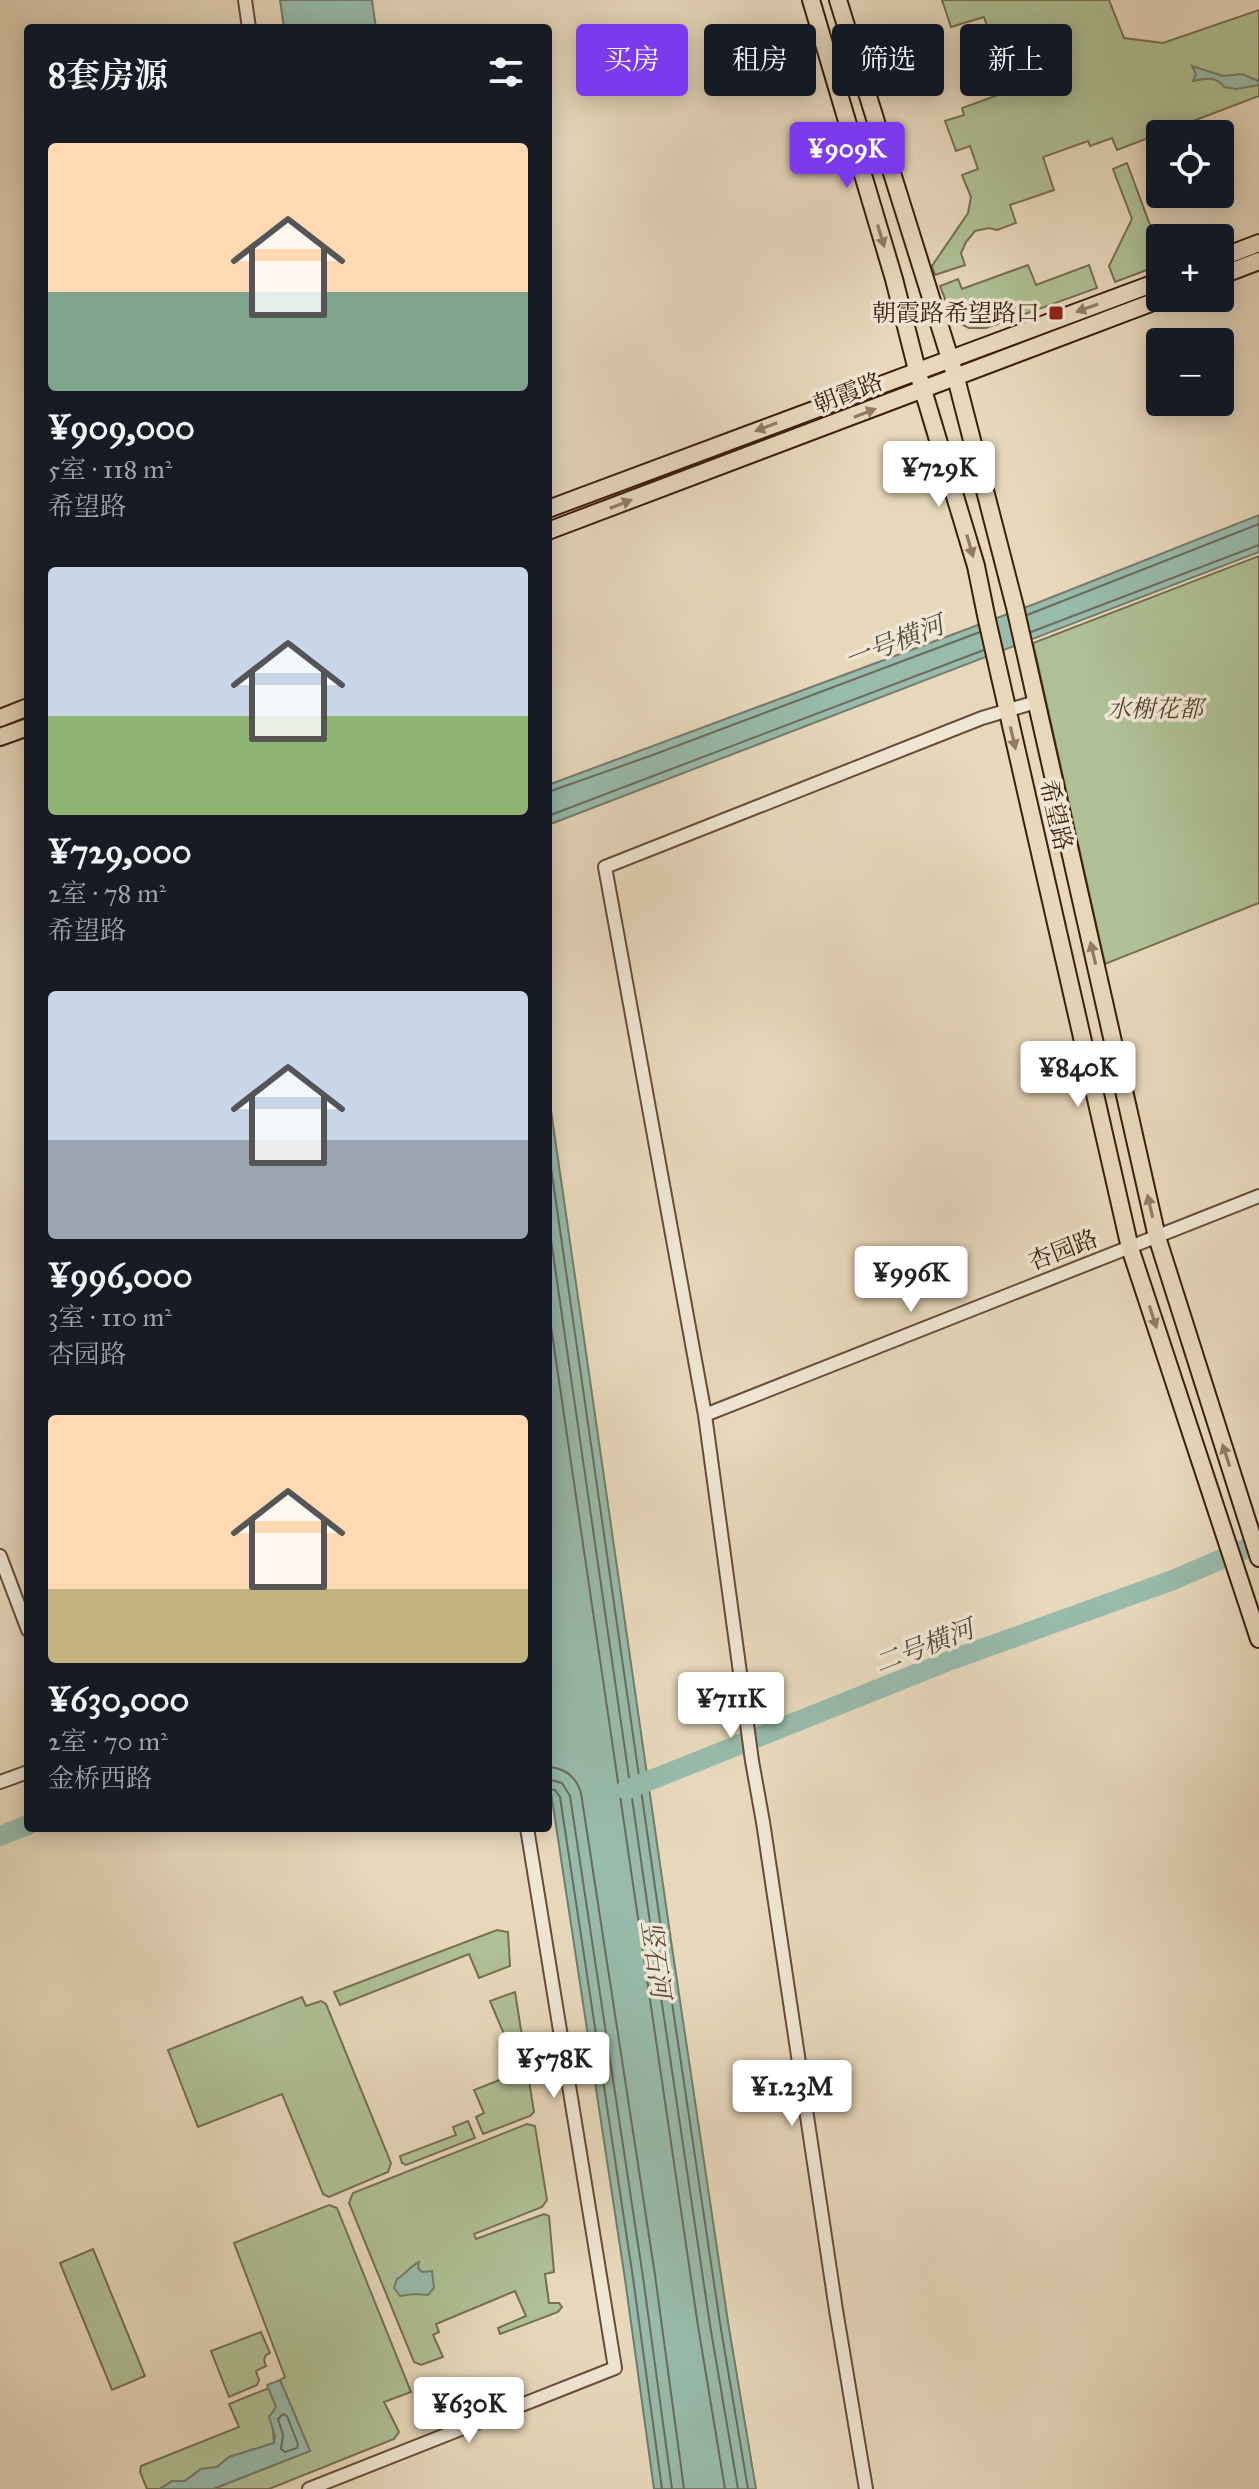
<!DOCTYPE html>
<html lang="zh">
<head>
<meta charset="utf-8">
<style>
	:root { --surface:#171b24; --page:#242831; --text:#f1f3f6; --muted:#9ea1a6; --accent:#7c3aed }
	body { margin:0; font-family:"IM FELL Great Primer","Noto Serif SC",serif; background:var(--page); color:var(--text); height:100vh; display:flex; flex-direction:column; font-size:30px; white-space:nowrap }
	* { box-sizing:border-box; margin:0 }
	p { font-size:26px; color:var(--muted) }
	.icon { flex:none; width:44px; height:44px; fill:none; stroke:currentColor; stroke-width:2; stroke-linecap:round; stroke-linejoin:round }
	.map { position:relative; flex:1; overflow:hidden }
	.details { position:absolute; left:24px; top:24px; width:528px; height:1808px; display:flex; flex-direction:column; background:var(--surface); border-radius:8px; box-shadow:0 4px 20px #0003 }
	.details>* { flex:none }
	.guide { position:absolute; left:576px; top:24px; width:562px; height:72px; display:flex; gap:16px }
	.fabs { position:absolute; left:1146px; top:120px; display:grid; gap:16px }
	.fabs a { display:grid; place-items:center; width:88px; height:88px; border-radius:8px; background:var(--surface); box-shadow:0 4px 20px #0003; font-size:40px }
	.price { position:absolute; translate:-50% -68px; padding:0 18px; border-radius:8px; background:#fff; color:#222; font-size:26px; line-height:52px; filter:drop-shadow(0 2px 4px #0008) }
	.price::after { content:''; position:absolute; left:50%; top:48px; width:24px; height:18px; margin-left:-12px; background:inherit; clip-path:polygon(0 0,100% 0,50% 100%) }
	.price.current { background:var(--accent); color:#fff }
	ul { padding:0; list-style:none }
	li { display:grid; align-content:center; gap:16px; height:424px; padding:0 24px }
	li span { display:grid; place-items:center; height:248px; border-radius:8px; color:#555 }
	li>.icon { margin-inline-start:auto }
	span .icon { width:144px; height:144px; fill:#fffc; stroke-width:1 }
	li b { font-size:34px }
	h2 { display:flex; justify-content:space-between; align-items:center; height:96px; padding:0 24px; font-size:34px }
	.pill { padding:0 28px; border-radius:8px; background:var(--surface); box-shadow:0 4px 20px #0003; font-size:28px; line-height:72px }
	.pill.current { background:var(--accent); color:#fff }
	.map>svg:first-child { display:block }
	.green { fill:#afc095; stroke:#766e50; stroke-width:2 }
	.water { fill:#98bbab; stroke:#747c6b; stroke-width:2 }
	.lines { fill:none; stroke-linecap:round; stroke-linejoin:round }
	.shore { stroke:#6a6c5c; stroke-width:2 }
	.river { stroke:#98bbab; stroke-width:20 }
	.minor-casing { stroke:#684c38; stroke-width:16 }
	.major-casing { stroke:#3d1d0c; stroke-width:20 }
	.minor { stroke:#efe6d3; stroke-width:12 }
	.major { stroke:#e7d8bc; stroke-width:16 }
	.oneway { fill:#927a64 }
	.poi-dot { fill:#8f2418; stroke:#efe6d3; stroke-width:3 }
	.labels { text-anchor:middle; stroke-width:7; stroke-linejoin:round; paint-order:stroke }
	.poi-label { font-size:24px; fill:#3d1d0c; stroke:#efe6d3; text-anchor:end }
	.street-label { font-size:24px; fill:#3d1d0c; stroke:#efe6d3 }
	.park-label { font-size:24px; font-style:italic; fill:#5a462e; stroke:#efe6d3 }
	.water-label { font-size:26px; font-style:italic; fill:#584c3c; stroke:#efe6d3 }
</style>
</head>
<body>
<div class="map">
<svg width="1259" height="2489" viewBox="0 0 1259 2489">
	<rect width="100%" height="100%" fill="#e7d8bc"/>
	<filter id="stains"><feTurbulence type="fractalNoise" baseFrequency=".0025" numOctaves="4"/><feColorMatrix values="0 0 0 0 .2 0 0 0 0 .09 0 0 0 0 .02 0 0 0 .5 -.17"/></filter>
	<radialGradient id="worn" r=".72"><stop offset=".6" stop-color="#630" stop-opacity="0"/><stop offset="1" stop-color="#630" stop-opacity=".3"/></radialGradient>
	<path class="green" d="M942,0h167l15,38 39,5 96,-33v86l-142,54 -5,-12 -22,8 -2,-5 -45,16 11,33 -44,15 6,18 -19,7 -8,-2 -14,3 -9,11 -5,11 4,12 -30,10 -3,-9 36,-53 3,-16 -9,-22 16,-6 -8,-23 -14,5 -11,-30 19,-6 -2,-7 47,-17 -25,-74 -33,10z
		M1127,163l33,89v13l-45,17 -6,-16 23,-47 -19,-50z
		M1028,265l8,20 53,-20 8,23 -111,40h-17l-16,-8 -13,-34 18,-7 4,10z
		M1259,556v347l-154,61 -72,-321z
		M497,1930l11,2 2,34 -31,12 -10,-24 -129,51 -6,-13z
		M515,1992l19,120 -4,4 -47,18 -7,-17 8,-4 -10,-23 46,-18 -30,-71z
		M302,1997l4,9 15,-5 5,3 65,159 -3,9 -59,25 -6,-3 -41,-100 -84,33 -30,-77z
		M468,2121l7,17 -69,27 -4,-2 -2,-7 56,-21 -3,-8z
		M527,2124l8,2 12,74 -5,7 -68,27 2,5 68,-25 5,2 5,56 -9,2 4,29h10l3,4 -4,5 -58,22 -2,-6 28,-12 -11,-25 -79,33 3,8 -6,3 10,22 -22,8 -7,-3 -65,-159 4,-10z
		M329,2205l8,3 74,184 -27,10 15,30 -5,7 -125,50h-56l97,-38 -30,-71 5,-3 -51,-134z
		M93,2249l52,127 -33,14 -52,-127z
		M261,2332l9,21 -4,2 -2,5 2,6 -10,5 3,9 -2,5 -28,12 -18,-46z
		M269,2388l7,19 -3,21 1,15 -45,14 -12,10 -16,2 -16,12h-13l-12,8h-13l-7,-17 1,-6 98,-39 -10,-23z"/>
	<path class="water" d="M280,0h92l4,28h-92z
		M1192,66l31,10 19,-2 17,7v4l-23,4 -12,-2c-8,-12 -19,-8 -31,-6l3,-7z
		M1259,515v37l-711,273v-40l489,-182z
		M548,1090l125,864 55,368 28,167h-102l-29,-210 -77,-506z
		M419,2262l-1,6 4,4 10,-1 2,17 -6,7 -14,-1 -14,2 -6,-8 3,-9c9,-5 12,-12 22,-17z
		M280,2380l30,71 -97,38h-53l12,-8h13l16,-12 16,-2 12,-10 45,-14 1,-7 -6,-19 7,-10 -9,-22z"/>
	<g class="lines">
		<path class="shore" d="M1027,615l232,-91
			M1031,632l228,-87
			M548,792l102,-36 330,-124
			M548,816l436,-166
			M548,1147l117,809 55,367 28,166
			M548,1219l107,738 55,368 28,164
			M548,1306l150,1020 27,163
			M548,1767c17,1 28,9 33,26l74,482 29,214
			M548,1779l14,4 8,13 73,481 29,212
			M548,1789l7,1 5,7 73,481 29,211
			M283,2414l4,2 11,28 -1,4 -12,4 -4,-3 2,-14 -5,-16z"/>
		<path class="river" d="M626,1790l325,-130 222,-80 86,-37
			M0,1836l28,-11"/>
		<g class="minor-casing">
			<path id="minor" d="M245,0l4,28
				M705,1415l554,-219
				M0,1556l28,74
				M0,1782l28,-10
				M309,2489l306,-121 -88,-540
				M866,2489l-30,-179 -73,-488 -11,-61 -47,-346 -100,-548 377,-149 54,-16"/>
		</g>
		<g class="major-casing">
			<path id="major" d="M811,0l83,279 23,91 59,196 11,54 143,628 129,391
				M838,0l118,378 59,229 142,630 102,321
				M1220,258l39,-15
				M1220,276l39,-15
				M548,509l612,-228
				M548,531l616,-233
				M0,718l28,-11
				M0,737l28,-10"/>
		</g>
		<use href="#minor" class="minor"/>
		<use href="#major" class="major"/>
	</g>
	<defs><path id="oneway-solid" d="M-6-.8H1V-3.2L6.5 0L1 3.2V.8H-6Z" transform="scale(2)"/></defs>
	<g class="oneway">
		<use href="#oneway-solid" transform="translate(881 236) rotate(73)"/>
		<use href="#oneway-solid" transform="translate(1087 308) rotate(160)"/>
		<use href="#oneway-solid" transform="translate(865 413) rotate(-21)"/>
		<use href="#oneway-solid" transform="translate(766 427) rotate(159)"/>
		<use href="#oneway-solid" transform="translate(621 504) rotate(-21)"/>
		<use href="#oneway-solid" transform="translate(970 546) rotate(74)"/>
		<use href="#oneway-solid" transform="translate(1013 738) rotate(77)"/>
		<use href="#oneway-solid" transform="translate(1093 953) rotate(-103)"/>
		<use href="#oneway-solid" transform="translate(1150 1206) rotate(-103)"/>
		<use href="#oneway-solid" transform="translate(1153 1317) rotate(72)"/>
		<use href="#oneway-solid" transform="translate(1226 1455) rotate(-108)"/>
	</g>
	<rect class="poi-dot" x="1048" y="305" width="16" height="16" rx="4"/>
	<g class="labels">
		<g class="poi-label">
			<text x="1040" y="321">朝霞路希望路口</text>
		</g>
		<g class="street-label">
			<text transform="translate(848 393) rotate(-21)" y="8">朝霞路</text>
			<text transform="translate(1056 815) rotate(77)" y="8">希望路</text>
			<text transform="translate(1063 1250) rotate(-21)" y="8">杏园路</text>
		</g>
		<g class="park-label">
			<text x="1155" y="717">水榭花都</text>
		</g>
		<g class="water-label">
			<text transform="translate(894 642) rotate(-21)" y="9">一号横河</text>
			<text transform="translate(924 1646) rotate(-21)" y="9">二号横河</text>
			<text transform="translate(656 1959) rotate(82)" y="9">竖石河</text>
		</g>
	</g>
	<rect width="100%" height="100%" filter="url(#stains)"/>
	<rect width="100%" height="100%" fill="url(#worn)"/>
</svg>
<div class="fabs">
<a><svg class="icon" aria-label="locate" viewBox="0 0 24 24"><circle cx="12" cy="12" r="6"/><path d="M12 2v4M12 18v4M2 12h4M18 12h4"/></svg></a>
<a>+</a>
<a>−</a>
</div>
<b class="price current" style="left:847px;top:190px">¥909K</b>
<b class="price" style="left:939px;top:509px">¥729K</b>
<b class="price" style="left:1078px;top:1109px">¥840K</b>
<b class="price" style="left:911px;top:1314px">¥996K</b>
<b class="price" style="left:731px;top:1740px">¥711K</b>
<b class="price" style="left:554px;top:2100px">¥578K</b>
<b class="price" style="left:792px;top:2128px">¥1.23M</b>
<b class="price" style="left:469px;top:2445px">¥630K</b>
<div class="guide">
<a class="pill current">买房</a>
<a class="pill">租房</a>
<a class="pill">筛选</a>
<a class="pill">新上</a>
</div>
<section class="details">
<h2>8套房源<svg class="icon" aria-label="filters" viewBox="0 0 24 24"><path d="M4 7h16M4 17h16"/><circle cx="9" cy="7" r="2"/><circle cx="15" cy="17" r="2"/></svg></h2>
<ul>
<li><span style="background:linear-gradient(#ffd9b3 60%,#7fa58c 0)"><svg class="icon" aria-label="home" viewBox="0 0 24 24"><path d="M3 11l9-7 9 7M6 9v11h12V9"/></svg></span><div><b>¥909,000</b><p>5室 · 118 m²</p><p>希望路</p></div></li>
<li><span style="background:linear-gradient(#c9d6e8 60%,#8fb573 0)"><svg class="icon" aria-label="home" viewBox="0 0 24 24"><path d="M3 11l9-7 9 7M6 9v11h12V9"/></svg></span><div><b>¥729,000</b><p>2室 · 78 m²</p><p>希望路</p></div></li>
<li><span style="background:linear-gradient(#c9d6e8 60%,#9aa5b1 0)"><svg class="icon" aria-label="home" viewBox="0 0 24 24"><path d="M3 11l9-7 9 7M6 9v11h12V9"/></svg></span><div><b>¥996,000</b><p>3室 · 110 m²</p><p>杏园路</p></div></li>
<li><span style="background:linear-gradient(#ffd9b3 70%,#c2b280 0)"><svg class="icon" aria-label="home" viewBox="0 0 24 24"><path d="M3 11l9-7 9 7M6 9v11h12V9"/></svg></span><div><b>¥630,000</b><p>2室 · 70 m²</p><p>金桥西路</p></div></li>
</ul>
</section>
</div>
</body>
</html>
